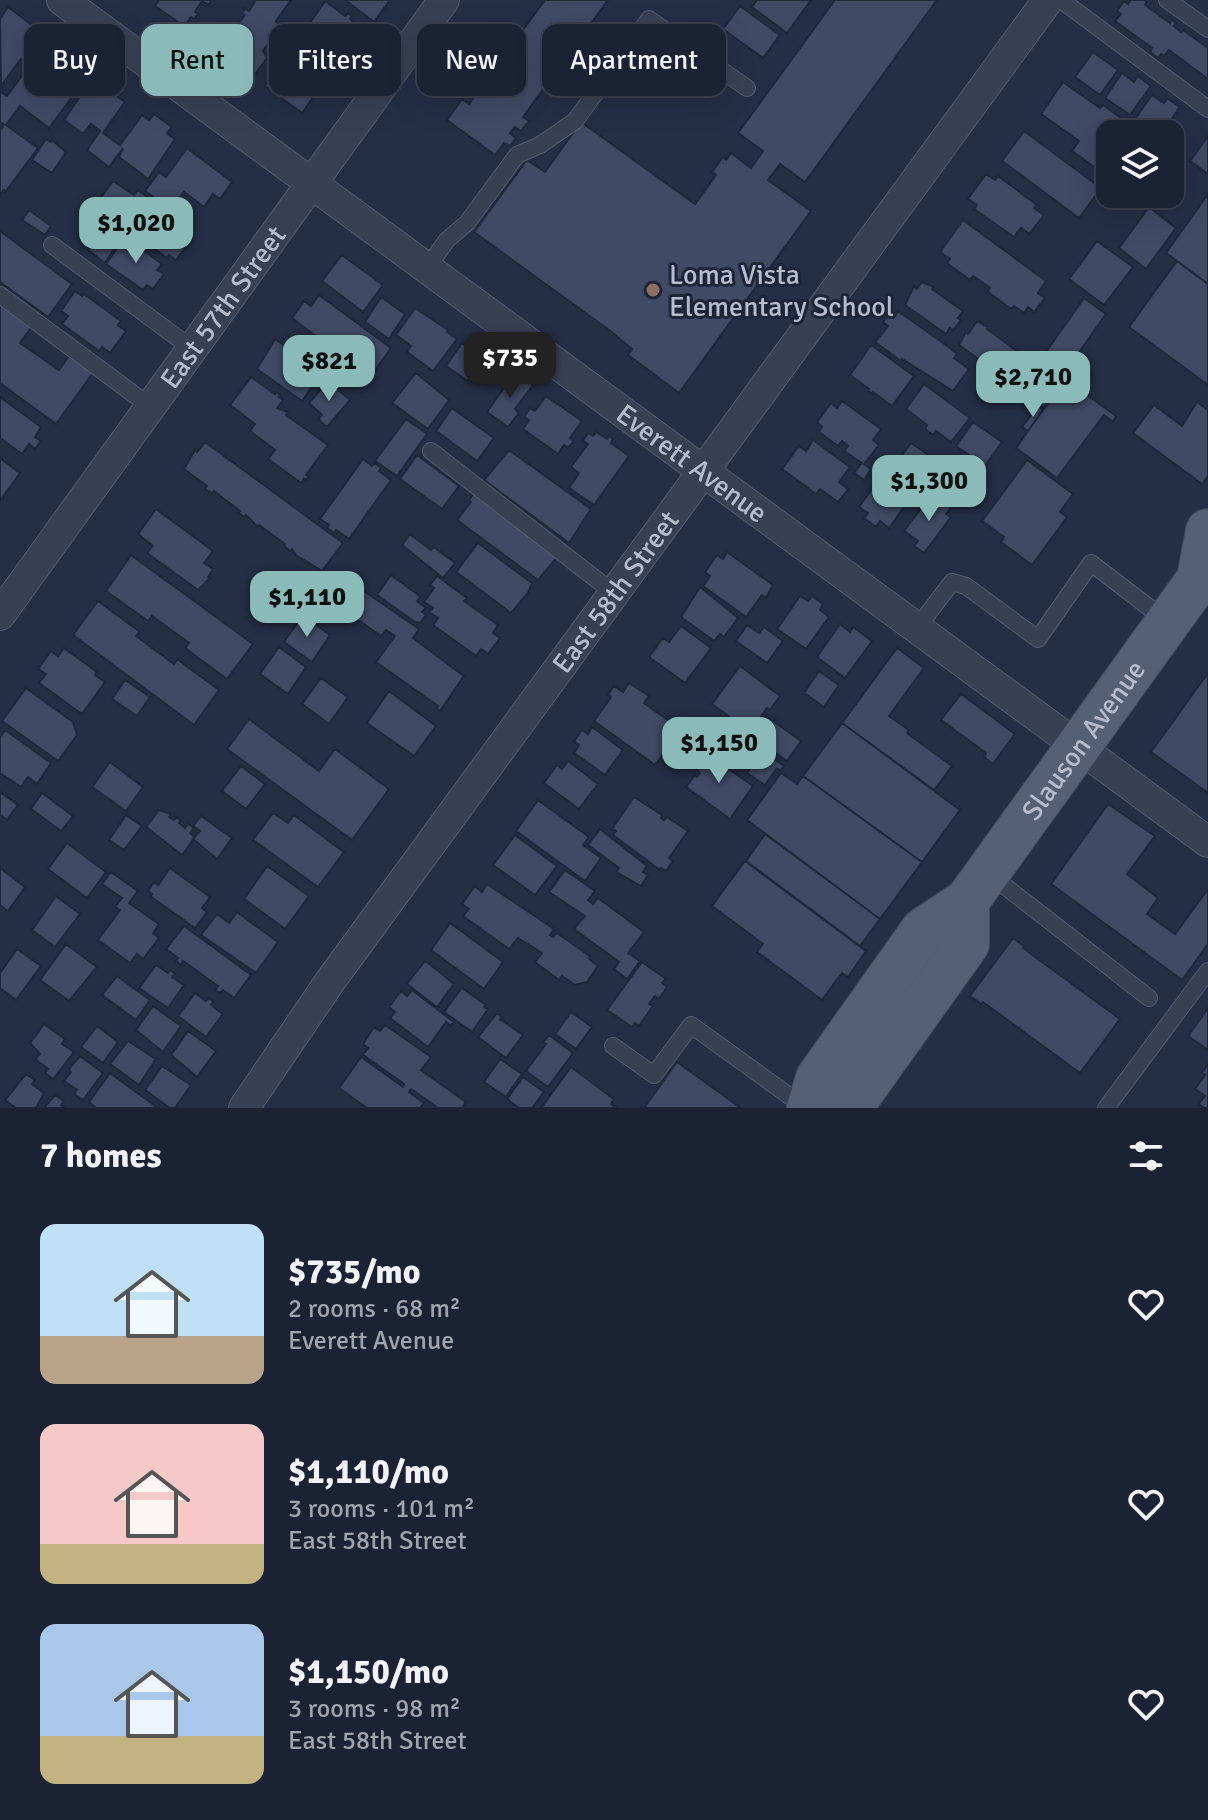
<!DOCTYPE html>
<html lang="en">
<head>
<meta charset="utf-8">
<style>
	:root { --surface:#1b2234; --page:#282f40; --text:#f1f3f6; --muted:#a0a4ac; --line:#393f4f; --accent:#8bbbb9 }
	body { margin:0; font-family:Signika,sans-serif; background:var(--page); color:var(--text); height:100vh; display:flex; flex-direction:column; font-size:30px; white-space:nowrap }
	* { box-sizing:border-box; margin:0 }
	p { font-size:26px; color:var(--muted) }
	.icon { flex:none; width:44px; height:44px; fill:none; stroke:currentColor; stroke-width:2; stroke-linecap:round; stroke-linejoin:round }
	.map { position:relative; height:1108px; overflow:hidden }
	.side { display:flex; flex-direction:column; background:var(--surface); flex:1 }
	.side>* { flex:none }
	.hud { position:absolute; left:24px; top:24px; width:800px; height:72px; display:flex; gap:16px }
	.fabs { position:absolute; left:1096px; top:120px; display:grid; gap:16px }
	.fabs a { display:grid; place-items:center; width:88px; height:88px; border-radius:16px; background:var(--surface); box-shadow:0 8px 32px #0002,0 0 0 2px var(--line); font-size:40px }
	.price { position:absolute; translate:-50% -68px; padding:0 18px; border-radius:16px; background:var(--accent); color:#111; font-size:26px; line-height:52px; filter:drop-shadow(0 2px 4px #0008) }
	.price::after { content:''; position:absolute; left:50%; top:48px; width:24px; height:18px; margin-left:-12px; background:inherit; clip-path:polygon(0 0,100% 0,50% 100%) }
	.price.current { background:#222; color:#fff }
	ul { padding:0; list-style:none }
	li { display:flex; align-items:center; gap:24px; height:200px; padding:0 40px }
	li span { display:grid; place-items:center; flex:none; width:224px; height:160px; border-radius:16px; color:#555 }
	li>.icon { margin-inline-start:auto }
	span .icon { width:96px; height:96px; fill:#fffc; stroke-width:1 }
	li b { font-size:34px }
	h2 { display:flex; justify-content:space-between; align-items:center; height:96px; padding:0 40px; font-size:34px }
	.pill { padding:0 28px; border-radius:16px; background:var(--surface); box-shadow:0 8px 32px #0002,0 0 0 2px var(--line); font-size:28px; line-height:72px }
	.pill.current { background:var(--accent); color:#111 }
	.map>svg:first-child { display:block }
	.building { fill:#404a65; stroke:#1f283b; stroke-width:2 }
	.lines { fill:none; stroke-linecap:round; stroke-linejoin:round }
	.lane-casing { stroke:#545c6e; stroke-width:18 }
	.street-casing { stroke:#545c6e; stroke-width:32 }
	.primary-casing { stroke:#424a5d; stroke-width:46 }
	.lane { stroke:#384154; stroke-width:16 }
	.street { stroke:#384154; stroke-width:30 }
	.primary { stroke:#566074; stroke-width:44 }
	.education-dot { fill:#8d6e63; stroke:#1d2639; stroke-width:3 }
	.labels { text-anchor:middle; stroke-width:6; stroke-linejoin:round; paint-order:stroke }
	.poi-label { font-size:28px; fill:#b6bcce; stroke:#1d2639; text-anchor:start }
	.street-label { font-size:28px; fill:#b6bcce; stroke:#1d2639 }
</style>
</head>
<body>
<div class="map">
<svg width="1208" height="1108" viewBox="0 0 1208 1108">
	<rect width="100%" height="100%" fill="#242e45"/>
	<path class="building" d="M159,0h53l-4,5 -6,-4 -7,11 3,2 -4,5 -3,-2 -7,9 -29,-20z
		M256,0h35l-15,21 4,6 -17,24 4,7 -14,19 -29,-21 8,-10 -4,-2 4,-5 3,2 8,-10 -6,-5 8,-11 -3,-2 3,-5 4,3z
		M345,0h45l-16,22z
		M545,0h63l-85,117 6,4 -8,10 -6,-4 -5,6 6,5 -6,8 -6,-3 -9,12 -48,-35 15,-21 7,5z
		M757,0h54l-24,33 -35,-26z
		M835,0h102l-132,182 -25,-18 -12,16 43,31 -132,182 -51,-38 4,-6 -23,-19 -135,-98 53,-72 18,12 36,-50 114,82 21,-29 -4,-3 11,-15 3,3 5,-7 20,15 12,-17 -25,-18z
		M1131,0h14l2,2 -2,3 25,18 2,-4 4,4 -2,3 7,6 2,-2 25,18v31l-39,-29 -5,6 -3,-2 -3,4 -8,-6 2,-4 -37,-27 6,-7 -4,-3 7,-10 4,3z
		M325,1l20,15 3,-3 4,3 -2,3 14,10 -10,17h-4l-5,7 -37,-27z
		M740,6l40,29 -17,23 -40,-29z
		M8,7l33,25 -17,28 -3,-1 -20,27 -1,-67z
		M303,32l38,27 -5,7 3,3 -14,15 -14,-10 -5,5 13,10 -17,24 -37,-27z
		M61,43l33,24 -45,61 -29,-22 -14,19 32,23 -33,44 -1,-2 -4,5v-65l4,-5 -4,-3v-31l7,5 15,-20 10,6z
		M1093,52l25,18 -18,25 -25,-18z
		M1122,73l12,9 4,-6 13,10 -21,29 -25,-17z
		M93,78l8,6 4,-6 18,13 -5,6 7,5 -22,31 17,12 22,-30 7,5 5,-6 18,13 -5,6 8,6 -27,40 -29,-22 4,-9 -14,19 -22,-17 13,-19 -9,-7 -8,10 -19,-14z
		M1063,82l37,26 3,-3 26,19 -6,7 1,3h-14v44l-38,-27 7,-10 -38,-27z
		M1152,95l12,8 3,-5 13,9 -19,27h-12l-3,-3 1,-3 -12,-9z
		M1024,131l77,57 -22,30 -77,-57z
		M1208,136v38l-18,-13z
		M46,139l5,3 1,-2 14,12 -14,21 -20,-13z
		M187,148l45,34 -12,17 -7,-5 -9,13 -20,-15 -13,17 -26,-18 14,-19 7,5z
		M986,174l9,6 3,-4 39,29 -3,3 10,7 -15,19 -8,-6 -7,9 -40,-28 3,-4 -9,-6z
		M113,181l21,14 4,-5 51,37 -6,8 7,6 -14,19 -7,-5 -2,3 -72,-52z
		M1208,194v90l-42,-31z
		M1149,207l27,21 -30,41 -27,-21z
		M29,210l22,16 -6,9 -23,-15z
		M963,220l83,61 -8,12 7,5 -11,14 -6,-5 -4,6 -10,-7 -3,3 -24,-18 3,-3 -17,-12 -3,4 -23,-17 3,-4 -10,-7z
		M0,231l72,53 -24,33 -48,-35z
		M96,237l18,12 -9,14 -17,-13z
		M125,237l37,27 -5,6 7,4 -11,15 -6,-4 -4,5 -37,-26z
		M1097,241l36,26 -29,38 -35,-26z
		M342,255l41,30 -20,27 -41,-31z
		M1177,261l31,23v101l-79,-58z
		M922,282l12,5 -2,2 31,22 -5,7 3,2 -8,10 -3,-2 -4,6 -41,-29 9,-19 3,3z
		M75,291l7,5 2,-2 37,27 -3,4 8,6 -16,22 -8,-6 -3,4 -37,-27 6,-8 -7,-5z
		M319,295l72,53 -21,29 -78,-59 12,-17 7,5z
		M381,297l24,17 -16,25 -24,-17z
		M1084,298l22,16 -43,61 -22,-16z
		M0,301l33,24 -13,18 39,27 12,-17 24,17 -39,54 -56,-41z
		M415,308l33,22 -1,2 10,7 -24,32 -26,-19 4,-6 -15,-11z
		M891,311l5,4 2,-4 52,37 7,6 -3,4 15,11 -16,22 -51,-32 -1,2 -26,-19 13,-16 -5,-4z
		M977,321l11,6 -1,2 30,22 -8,18 -3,-3 -6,9 -41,-30 7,-13 2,2z
		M275,339l48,32 -21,30 -45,-32z
		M462,343l22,15 -16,23 -22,-15z
		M871,345l43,31 -22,30 -19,-14 -1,2 -4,-3 1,-2 -19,-14z
		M1037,364l25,19 -18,25 -30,-22 7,-10 5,3z
		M1076,364l15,11 -11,15 -15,-11z
		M515,372l18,13 -18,24 4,4 -11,14 -21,-15z
		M416,373l33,27 -21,29 -36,-26z
		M251,377l24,17 1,-2 4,3 -1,2 4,3 -6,8 11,4 -2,3 42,30 -22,30 3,1 -3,4 -2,-1 -3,4 -33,-24 7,-9 -25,-19 5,-7 -25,-19z
		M1065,379l51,37 -3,6 -9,-7 -47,63 -41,-30z
		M328,381l22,19 -23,27 -9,-8 4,-4 -13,-12z
		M924,384l46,34 -19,24 -15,-11 -3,4 -8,-6 2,-4 -21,-16z
		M546,396l36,25 -12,17 4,3 -6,7 -4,-3 -6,9 -35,-25 6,-9 -5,-3 6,-9 5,3z
		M0,397l41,30 -6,10 6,4 -6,8 -6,-5 -7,10 -22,-16z
		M842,401l39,28 -8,11 6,5 -15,19 7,5 -7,11 -10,-7 8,-10 -18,-12 4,-5 -6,-5 -4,5 -19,-14 3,-5 -5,-5 14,-19 6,5z
		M1197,402l11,8v66l-6,8 -69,-51 21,-28 28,21z
		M1038,406l5,4 -15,21 -6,-4z
		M452,408l42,30 -17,23 -41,-30z
		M406,419l21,15 -30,42 -22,-15z
		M973,422l29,20 -17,24 -29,-20z
		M596,432l11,7 2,-3 4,3 -2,4 18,13 -35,49 -25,-17 10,-15 -8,-6 17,-23 -5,-3 5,-8 5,3z
		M813,440l37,27 -11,15 9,7 -10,13 -18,-13 -4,5 -34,-25 17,-23 7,5z
		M205,442l138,101 -21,28 -26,-16 -4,-6 -2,2 -6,-5 1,-2 -26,-19 -1,2 -12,-12 -1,2 -7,-4 2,-2 -26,-20 -2,2 -7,-4 2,-3 -23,-17 11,-19 2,2z
		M911,443l25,17 -17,24 -25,-18z
		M509,450l82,59 -22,34 -85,-63z
		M417,455l42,31 -17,23 -42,-30z
		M0,458l20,15 -20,28z
		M363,459l9,7 3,-3 6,5 -2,3 12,9 -42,59 -13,-9 -2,3 -7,-5 2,-3 -9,-6z
		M1027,460l46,34 -13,18 7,5 -35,48 -31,-23 3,-5 -22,-16z
		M878,481l29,22 -18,25 -9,-7 -4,6 -12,-9 4,-5 -9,-6z
		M475,492l85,62 -22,26 -81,-60 14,-18 -2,-2z
		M932,494l19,14 -5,6 5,3 -27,36 -10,-7 4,-5 -14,-10z
		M156,509l57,42 -9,12 9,6 -5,8 2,1 -12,12 -51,-37 6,-7 -15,-12z
		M410,534l21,16 3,-3 21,16 -12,15 -41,-33z
		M478,543l54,40 -4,10 -17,20 -55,-41z
		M727,552l46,33 -7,13 -4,-3 -16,22 -43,-31 7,-10 -5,-4 12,-17 6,4z
		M131,555l122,89 -26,35 -42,-31 4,-5 -37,-27 -4,5 -42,-30z
		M391,575l30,22 -4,4 9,7 -4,4 4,3 -6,8 -5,-1 -38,-27z
		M437,576l30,22 -3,3 34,24 -5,8 7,5 -12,16 -7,-5 -5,7 -43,-31 5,-7 -9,-6 4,-4 -9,-6 10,-14 -4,-3z
		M355,585l64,44 -6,9 51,38 -24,35 -4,-3 2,-2 -62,-44 19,-26 -9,-6 -5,6 -34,-24 7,-9 -7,-5z
		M700,587l38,31 -14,19 -4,-3 -6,7 -33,-24z
		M800,596l8,5 4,-5 11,8 -3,6 9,7 -23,32 -29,-20z
		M98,601l42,31 -4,4 38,28 3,-5 42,31 -25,35 -121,-90z
		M303,615l27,20 -18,27 -28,-20z
		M840,624l10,8 3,-5 19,14 -27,37 -28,-21z
		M747,625l12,8 5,-6 19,14 -16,22 -31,-22z
		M681,626l30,22 -26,35 -36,-26 14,-19 6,4z
		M279,647l27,20 -18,27 -28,-20z
		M64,648l33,24 -2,3 10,7 -23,32 -43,-31 7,-9 -8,-5 13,-18 7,5z
		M897,648l27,20 -35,48 20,14 -2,3 45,33 -18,24 -92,-67z
		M740,666l40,30 -10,14 -3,-2 -17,24 -38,-28z
		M819,671l20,14 -15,22 -20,-14z
		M1208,673v120l-57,-41z
		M321,678l27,19 -19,27 -27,-20z
		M125,680l25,17 -13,19 -25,-17z
		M629,683l20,13 -5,7 25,18 -4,5 12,10 -22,29 -61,-44 17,-24 -3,-3 6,-8 9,6z
		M26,688l47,34 4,13 -19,26 -56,-40z
		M389,691l47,35 -22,30 -47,-33z
		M961,694l54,40 -22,30 -9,-7 2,-4 -45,-33z
		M766,716l35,25 -14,20 -35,-25z
		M249,719l70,52 16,-22 54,40 -37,51 -125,-91z
		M842,723l118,87 -38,52 -119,-86z
		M592,727l31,23 -18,25 -31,-22 5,-8 -5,-4 8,-11 6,4z
		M5,730l46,33 -14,21 -9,-7 -7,10 -21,-14v-36z
		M709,749l13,9 -3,4 34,24 -23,33 -44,-32 9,-12 2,2 3,-4 -5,-5z
		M763,751l21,15 -4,5 -3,-3 -12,17 -18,-12z
		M568,761l30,23 -19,25 -35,-26 13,-18 5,4z
		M110,762l33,25 -17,24 -34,-24z
		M241,766l24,18 -19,25 -24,-18z
		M781,773l16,11 6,-8 119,86 -42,57 -133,-99z
		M0,792l18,13 -11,15 -7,-5z
		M42,793l31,23 -12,15 -30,-22z
		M634,797l28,18 -1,3 3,2 3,-3 21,14 -19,27 4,3 -7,10 -5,-3 -1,2 -47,-35 3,-4 -4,-2z
		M538,800l51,37 -6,8 18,13 -16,23 -69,-50z
		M1108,804l47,32 -28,38 31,24 -11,16 28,20 33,-45v55l-26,36 -131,-96z
		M159,810l12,4 -2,3 5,3 3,-3 4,4 -2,2 6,5 3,-4 6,4 -4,5 5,4 -13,18 -36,-28z
		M273,813l15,10 6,-8 50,37 -26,35 -65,-47z
		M126,815l16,11 -18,24 -15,-10z
		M201,816l31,22 -15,21 -24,-20 7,-8 -7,-5z
		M600,829l47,37 -4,6 5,3 -7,11 -25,-14 3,-4 -31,-23z
		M765,834l115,85 -20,27 -114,-85z
		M515,835l42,31 -22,29 -42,-30z
		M67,843l39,29 -19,26 -39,-29z
		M745,861l121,90 -18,26 -6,-4 -20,27 -65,-48 6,-8 -51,-38z
		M267,866l42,30 -24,33 -41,-30z
		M0,868l25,19 -17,24 -8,-6z
		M170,868l40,29 -8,11 5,4 -12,16 -45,-32 2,-2 -4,-3 6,-9 4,3z
		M565,870l30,21 -7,9 5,4 5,-6 46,34 -16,21 12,8 -13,18 -13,-10 5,-7 -45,-33 11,-13 -36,-24z
		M111,872l27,19 -9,12 30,21 -6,9 6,5 -16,21 -6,-5 -7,9 -32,-23 22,-30 -5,-3 7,-9 -20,-14z
		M487,884l67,45 -4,6 3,2 4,-4 34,24 -2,2 9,7 -11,16 -12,3 -13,-9 -3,4 -24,-18 7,-9 -6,-4 -18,-11 -9,11 -46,-33 6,-7 -7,-5 13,-18 7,6z
		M56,896l24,18 -25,33 -23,-17z
		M237,912l41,30 -22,31 -55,-38 16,-21 12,9z
		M450,923l53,39 -19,27 -53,-39z
		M184,926l67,49 -17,23 -11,-8 -3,3 -5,-3 3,-4 -35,-25 -2,4 -5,-4 2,-3 -12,-9z
		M1013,938l11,8 -1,2 97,71 -40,54 -97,-71 -2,2 -11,-8z
		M66,944l31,23 -28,34 -29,-21z
		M17,949l24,17 -25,34 -16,-12v-15z
		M424,962h3l27,22 -17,23 -30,-23z
		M642,962l24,17 -4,4 5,4 -8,12 -4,-3 -6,8 4,2 -14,20 -4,-3 -3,4 -25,-17z
		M156,965l12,8 2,-3 5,3 -3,4 12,8 -16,23 -29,-20z
		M117,976l33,24 -14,20 -34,-25z
		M462,988l24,17 -2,2 4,2 -16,23 -28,-20z
		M412,990l42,32 -3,4 -5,-4 -18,25 -38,-29 5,-6 -6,-5 12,-16 6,5z
		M195,993l11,8 3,-3 5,4 -3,3 12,9 -17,23 -28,-21z
		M153,1006l28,20 -18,26 -27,-22z
		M1208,1008v42l-20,-14z
		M571,1012l21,15 -16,22 -21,-15z
		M497,1013l5,4 -2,2 23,16 -17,23 -28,-21z
		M44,1024l21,15 -3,5 12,8 -21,27 -8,-6 3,-4 -13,-10 5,-5 -10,-11z
		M385,1025l46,32 -10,13 45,32 -4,6h-24l-27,-19 -2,3 15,11 -4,5h-53l-28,-20 22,-31 42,30 1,-3 -41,-29 5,-7 -5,-4 11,-17 6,4z
		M97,1026l21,16 -15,21 -22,-16z
		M188,1031l28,20 -19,26 -26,-22z
		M549,1035l24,18 -25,34 -22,-16 20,-27 -3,-2z
		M128,1041l28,18 -17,26 -29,-21z
		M80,1056l23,17 -20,27 -9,-6 3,-4 -13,-9 7,-9 -3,-2z
		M500,1059l22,15 -16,23 -22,-15z
		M677,1062l64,46h-97z
		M1208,1064v44h-3l-7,-4 7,-8 -10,-7 10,-14 -3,-2z
		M162,1066l29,19 -16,23h-5l-25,-18z
		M571,1067l43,32 -3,5 6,4h-76z
		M110,1073l48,35h-62l-7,-6z
		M26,1074l9,6 -3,4 12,9 -8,15h-20l-11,-8z
		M523,1077l21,15 -12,16h-13l-12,-9z
		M55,1095l9,6 -3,4 4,3h-21z"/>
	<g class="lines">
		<g class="lane-casing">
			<path id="lane" d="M1061,0l147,109
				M1167,0l41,29
				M52,245l142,105
				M427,268l20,-28 20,-17 50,-68 23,-10 35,-24 74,-102 98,69
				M0,295l151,112
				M431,451l183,142
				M917,628l35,-46 14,4 72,53 53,-76 76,58
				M989,874l160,124
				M613,1046l41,29 37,-50 115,83
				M1106,1108l102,-137"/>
		</g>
		<g class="street-casing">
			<g id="street">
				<path id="s1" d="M62,0l1146,842"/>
				<path id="s2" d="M0,615l444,-615"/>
				<path id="s3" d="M244,1108l87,-128 717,-980"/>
			</g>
		</g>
		<g class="primary-casing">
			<g id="primary">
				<path id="s4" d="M809,1108l9,-30 105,-148 44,-29 232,-322 9,-48"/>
				<path d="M850,1108l117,-164v-43"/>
			</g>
		</g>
		<use href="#lane" class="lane"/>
		<use href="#street" class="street"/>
		<use href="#primary" class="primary"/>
	</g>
	<circle class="education-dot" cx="653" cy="290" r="8"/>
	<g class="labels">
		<g class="poi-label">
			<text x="669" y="284">Loma Vista<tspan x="669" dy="32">Elementary School</tspan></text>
		</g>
		<g class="street-label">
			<text dy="10" stroke="none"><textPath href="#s2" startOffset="380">East 57th Street</textPath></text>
			<text dy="10" stroke="none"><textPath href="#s1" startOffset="782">Everett Avenue</textPath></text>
			<text dy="10" stroke="none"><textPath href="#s3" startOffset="636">East 58th Street</textPath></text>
			<text dy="10" stroke="none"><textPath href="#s4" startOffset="464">Slauson Avenue</textPath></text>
		</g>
	</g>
</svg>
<div class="fabs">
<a><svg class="icon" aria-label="layers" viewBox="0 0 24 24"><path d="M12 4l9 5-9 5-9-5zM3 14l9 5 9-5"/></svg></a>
</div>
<b class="price" style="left:136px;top:265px">$1,020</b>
<b class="price current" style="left:510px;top:400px">$735</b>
<b class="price" style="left:329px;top:403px">$821</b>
<b class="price" style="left:1033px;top:419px">$2,710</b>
<b class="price" style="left:929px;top:523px">$1,300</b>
<b class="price" style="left:307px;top:639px">$1,110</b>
<b class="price" style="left:719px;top:785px">$1,150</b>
<div class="hud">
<a class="pill">Buy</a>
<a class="pill current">Rent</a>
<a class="pill">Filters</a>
<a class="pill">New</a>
<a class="pill">Apartment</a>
</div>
</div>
<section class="side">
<h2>7 homes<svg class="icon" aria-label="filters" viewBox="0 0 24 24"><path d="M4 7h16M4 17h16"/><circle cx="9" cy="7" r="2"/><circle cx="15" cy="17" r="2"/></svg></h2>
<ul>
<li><span style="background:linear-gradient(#bfe0f5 70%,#b9a48a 0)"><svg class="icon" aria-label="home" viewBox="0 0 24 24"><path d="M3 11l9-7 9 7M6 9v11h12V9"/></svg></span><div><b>$735/mo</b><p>2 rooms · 68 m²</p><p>Everett Avenue</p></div><svg class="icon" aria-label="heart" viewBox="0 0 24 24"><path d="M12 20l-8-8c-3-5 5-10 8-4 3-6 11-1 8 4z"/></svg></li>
<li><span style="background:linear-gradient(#f6c9c9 75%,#c2b280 0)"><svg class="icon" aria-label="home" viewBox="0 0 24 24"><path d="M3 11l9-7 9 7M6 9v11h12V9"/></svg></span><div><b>$1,110/mo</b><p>3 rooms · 101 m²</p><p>East 58th Street</p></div><svg class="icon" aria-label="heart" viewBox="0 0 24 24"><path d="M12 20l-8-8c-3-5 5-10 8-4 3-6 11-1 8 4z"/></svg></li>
<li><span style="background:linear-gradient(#a9c7e8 70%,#c2b280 0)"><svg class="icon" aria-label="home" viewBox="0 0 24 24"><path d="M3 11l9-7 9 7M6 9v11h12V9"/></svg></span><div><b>$1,150/mo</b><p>3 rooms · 98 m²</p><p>East 58th Street</p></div><svg class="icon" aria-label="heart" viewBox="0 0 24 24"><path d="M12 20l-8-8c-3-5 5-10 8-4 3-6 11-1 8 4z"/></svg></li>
</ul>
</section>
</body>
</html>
